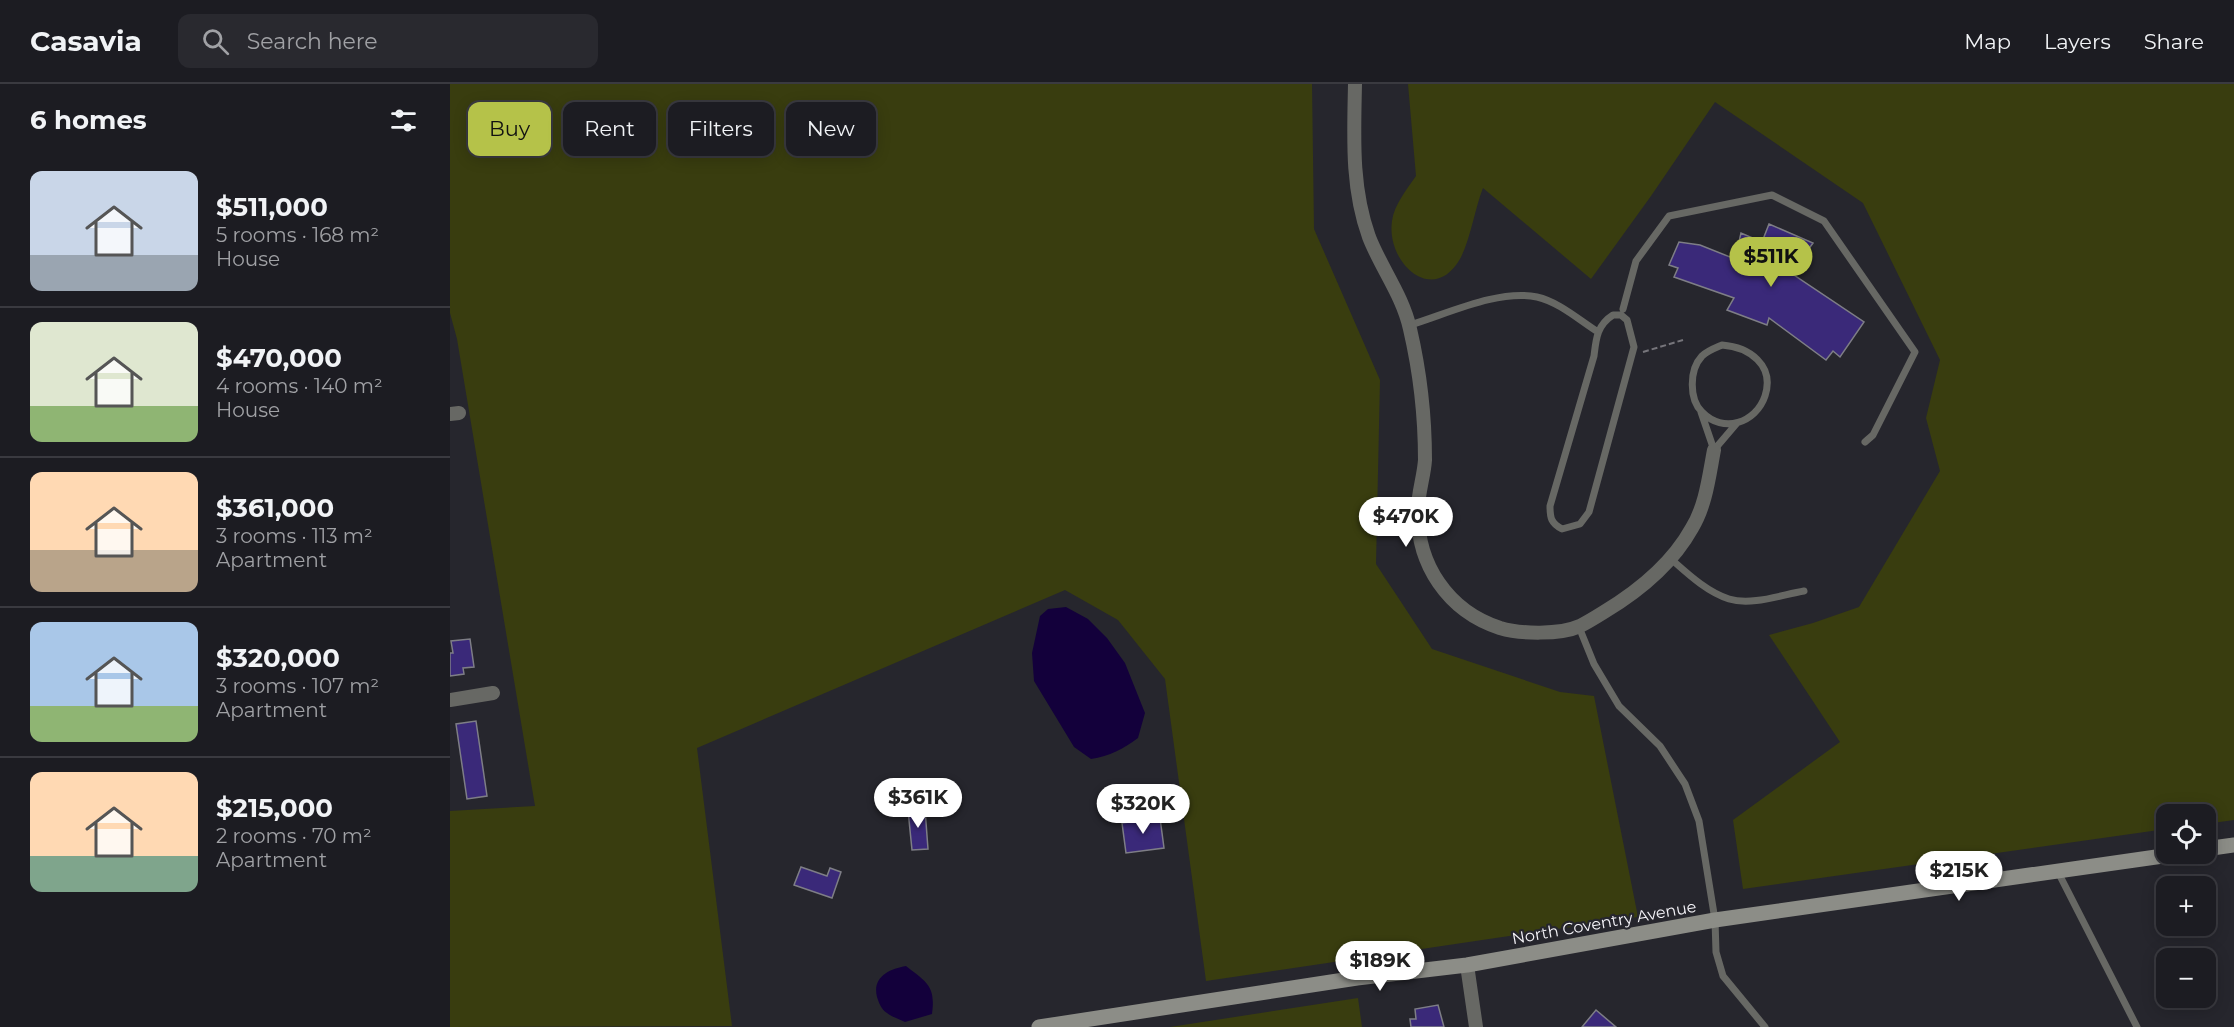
<!DOCTYPE html>
<html lang="en">
<head>
<meta charset="utf-8">
<style>
	:root { --surface:#1c1c22; --page:#29292f; --text:#f1f3f6; --muted:#a0a1a5; --line:#3a3a40; --accent:#b5c249 }
	body { margin:0; font-family:Montserrat,sans-serif; background:var(--page); color:var(--text); height:100vh; display:flex; flex-direction:column; font-size:22px; white-space:nowrap }
	* { box-sizing:border-box; margin:0 }
	p { font-size:20px; color:var(--muted) }
	.icon { flex:none; width:33px; height:33px; fill:none; stroke:currentColor; stroke-width:2; stroke-linecap:round; stroke-linejoin:round }
	.map { position:relative; flex:1; overflow:hidden }
	.drawer { display:flex; flex-direction:column; background:var(--surface); width:450px }
	.drawer>* { flex:none }
	.banner { position:absolute; left:18px; top:18px; width:570px; height:54px; display:flex; gap:12px }
	.fabs { position:absolute; left:1706px; top:720px; display:grid; gap:12px }
	.fabs a { display:grid; place-items:center; width:60px; height:60px; border-radius:12px; background:var(--surface); box-shadow:0 3px 15px #0003,0 0 0 2px var(--line); font-size:30px }
	.price { position:absolute; translate:-50% -51px; padding:0 14px; border-radius:21px; background:#fff; color:#222; font-size:20px; line-height:39px; filter:drop-shadow(0 2px 3px #0008) }
	.price::after { content:''; position:absolute; left:50%; top:36px; width:18px; height:14px; margin-left:-9px; background:inherit; clip-path:polygon(0 0,100% 0,50% 100%) }
	.price.current { background:var(--accent); color:#111 }
	ul { padding:0; list-style:none }
	li { display:flex; align-items:center; gap:18px; height:150px; padding:0 30px }
	li+li { border-top:2px solid var(--line) }
	li span { display:grid; place-items:center; flex:none; width:168px; height:120px; border-radius:12px; color:#555 }
	li>.icon { margin-inline-start:auto }
	span .icon { width:72px; height:72px; fill:#fffc; stroke-width:1 }
	li b { font-size:26px }
	h2 { display:flex; justify-content:space-between; align-items:center; height:72px; padding:0 30px; font-size:26px }
	.chip { padding:0 21px; border-radius:12px; background:var(--surface); box-shadow:0 3px 15px #0003,0 0 0 2px var(--line); font-size:21px; line-height:54px }
	.chip.current { background:var(--accent); color:#111 }
	header { display:flex; align-items:center; gap:36px; box-sizing:border-box; height:84px; padding:0 30px; background:var(--surface); border-bottom:2px solid var(--line) }
	header strong { font-size:28px }
	nav { display:flex; gap:33px; margin-inline-start:auto; font-size:21px }
	.search { width:420px; height:54px; background:var(--page); display:flex; align-items:center; gap:15px; box-sizing:border-box; padding:0 21px; border-radius:12px; color:var(--muted); font-size:22px }
	main { display:flex; flex:1; min-height:0 }
	.map>svg:first-child { display:block }
	.green { fill:#393d0f }
	.water { fill:#13003b }
	.building { fill:#3a2979; stroke:#7e7e86; stroke-width:1.5 }
	.lines { fill:none; stroke-linecap:round; stroke-linejoin:round }
	.path { stroke:#76757b; stroke-width:2; stroke-dasharray:6 3; stroke-linecap:butt }
	.lane { stroke:#676864; stroke-width:7 }
	.street { stroke:#676864; stroke-width:14 }
	.secondary { stroke:#8c8d87; stroke-width:15 }
	.labels { text-anchor:middle; stroke-width:4.5; stroke-linejoin:round; paint-order:stroke }
	.street-label { font-size:16px; fill:#f5f4f9; stroke:#26262d }
</style>
</head>
<body>
<header>
<strong>Casavia</strong>
<div class="search"><svg class="icon" aria-label="search" viewBox="0 0 24 24"><circle cx="10" cy="10" r="6"/><path d="M15 15l6 6"/></svg>Search here</div>
<nav><a>Map</a><a>Layers</a><a>Share</a></nav>
</header>
<main>
<section class="drawer">
<h2>6 homes<svg class="icon" aria-label="filters" viewBox="0 0 24 24"><path d="M4 7h16M4 17h16"/><circle cx="9" cy="7" r="2"/><circle cx="15" cy="17" r="2"/></svg></h2>
<ul>
<li><span style="background:linear-gradient(#c9d6e8 70%,#9aa5b1 0)"><svg class="icon" aria-label="home" viewBox="0 0 24 24"><path d="M3 11l9-7 9 7M6 9v11h12V9"/></svg></span><div><b>$511,000</b><p>5 rooms · 168 m²</p><p>House</p></div></li>
<li><span style="background:linear-gradient(#dfe7d0 70%,#8fb573 0)"><svg class="icon" aria-label="home" viewBox="0 0 24 24"><path d="M3 11l9-7 9 7M6 9v11h12V9"/></svg></span><div><b>$470,000</b><p>4 rooms · 140 m²</p><p>House</p></div></li>
<li><span style="background:linear-gradient(#ffd9b3 65%,#b9a48a 0)"><svg class="icon" aria-label="home" viewBox="0 0 24 24"><path d="M3 11l9-7 9 7M6 9v11h12V9"/></svg></span><div><b>$361,000</b><p>3 rooms · 113 m²</p><p>Apartment</p></div></li>
<li><span style="background:linear-gradient(#a9c7e8 70%,#8fb573 0)"><svg class="icon" aria-label="home" viewBox="0 0 24 24"><path d="M3 11l9-7 9 7M6 9v11h12V9"/></svg></span><div><b>$320,000</b><p>3 rooms · 107 m²</p><p>Apartment</p></div></li>
<li><span style="background:linear-gradient(#ffd9b3 70%,#7fa58c 0)"><svg class="icon" aria-label="home" viewBox="0 0 24 24"><path d="M3 11l9-7 9 7M6 9v11h12V9"/></svg></span><div><b>$215,000</b><p>2 rooms · 70 m²</p><p>Apartment</p></div></li>
</ul>
</section>
<div class="map">
<svg width="1784" height="943" viewBox="0 0 1784 943">
	<rect width="100%" height="100%" fill="#26262d"/>
	<path class="green" d="M0,0h862l2,145 66,151 -4,184 56,85 128,43 34,4 44,221 -432,64 -41,-302 -47,-59 -53,-30 -368,158 35,278 -282,1v-216l85,-5 -78,-467 -7,-26z
		M958,0h826v736l-29,4v-10h-39v15l-423,60 -10,-69 107,-78 -71,-107 44,-12 46,-16 81,-136 -14,-53 14,-58 -77,-157 -148,-101 -64,94 -60,83 -108,-91c-8,20 -13,53 -23,71 -27,47 -74,4 -68,-38 2,-16 15,-32 24,-45z
		M908,914l4,29h-192z"/>
	<path class="water" d="M616,523l22,12 19,19 18,25 20,50 -7,25c-15,11 -28,18 -47,21l-17,-12 -40,-66 -2,-28 8,-37 8,-7z
		M456,882c20,16 30,19 26,48l-27,8c-6,-3 -13,-5 -18,-9 -6,-4 -8,-10 -10,-16 -5,-20 12,-28 29,-31z"/>
	<path class="building" d="M1319,140l44,19 -22,30 73,49 -24,35 -7,-6 -7,9 -57,-42 -2,7 -40,-15 7,-12 -60,-21 4,-9 -9,-3 10,-23 21,3 35,14 6,-26 21,9z
		M20,555l4,28 -11,1 1,6 -14,2v-23h3l-2,-12z
		M26,637l11,75 -20,3 -11,-75z
		M475,725l3,40 -16,1 -4,-40z
		M710,734l4,30 -38,5 -4,-30z
		M351,783l26,9 3,-8 11,4 -9,26 -38,-13z
		M988,921l6,22h-33l-1,-8h6l-1,-10z
		M1146,926l20,17h-34z"/>
	<g class="lines">
		<path class="path" d="M1193,268l40,-12"/>
		<path class="lane" d="M1173,225l13,-48 33,-45 103,-21 52,26 91,131 -42,83 -8,7
			M1163,231h8l6,5 7,27 -45,165 -9,12 -18,5c-11,-6 -12,-11 -12,-23l44,-150c2,-17 3,-31 19,-41z
			M960,241c37,-11 88,-36 127,-28 22,5 42,23 61,35
			M1272,261c27,2 53,20 43,51 -9,27 -42,38 -63,16 -13,-13 -13,-42 0,-56 5,-5 13,-8 20,-11z
			M1251,328l13,38
			M1264,366l23,-27
			M1221,475c17,15 36,33 58,40 22,7 52,-4 75,-8
			M1129,543l15,37 25,42 41,40 25,38 14,37 16,99 1,32 7,24 42,51
			M1608,788l79,155"/>
		<path class="street" d="M905,0c-1,52 -4,103 14,153 12,31 34,59 41,92 10,43 15,86 15,131 -1,16 -7,33 -7,49 -2,55 30,102 82,119 20,6 60,7 80,-2 8,-4 16,-9 24,-14 35,-21 68,-48 88,-84 14,-23 17,-52 22,-78
			M0,330l9,-1
			M0,616l43,-7
			M1017,881l9,62"/>
		<path class="secondary" d="M1755,765l29,-4
			M589,943l318,-49 110,-13 248,-45 462,-66"/>
	</g>
	<g class="labels">
		<g class="street-label">
			<text transform="translate(1154 838) rotate(-10)" y="6">North Coventry Avenue</text>
		</g>
	</g>
</svg>
<div class="fabs">
<a><svg class="icon" aria-label="locate" viewBox="0 0 24 24"><circle cx="12" cy="12" r="6"/><path d="M12 2v4M12 18v4M2 12h4M18 12h4"/></svg></a>
<a>+</a>
<a>−</a>
</div>
<b class="price current" style="left:1321px;top:204px">$511K</b>
<b class="price" style="left:956px;top:464px">$470K</b>
<b class="price" style="left:468px;top:745px">$361K</b>
<b class="price" style="left:693px;top:751px">$320K</b>
<b class="price" style="left:1509px;top:818px">$215K</b>
<b class="price" style="left:930px;top:908px">$189K</b>
<div class="banner">
<a class="chip current">Buy</a>
<a class="chip">Rent</a>
<a class="chip">Filters</a>
<a class="chip">New</a>
</div>
</div>
</main>
</body>
</html>
